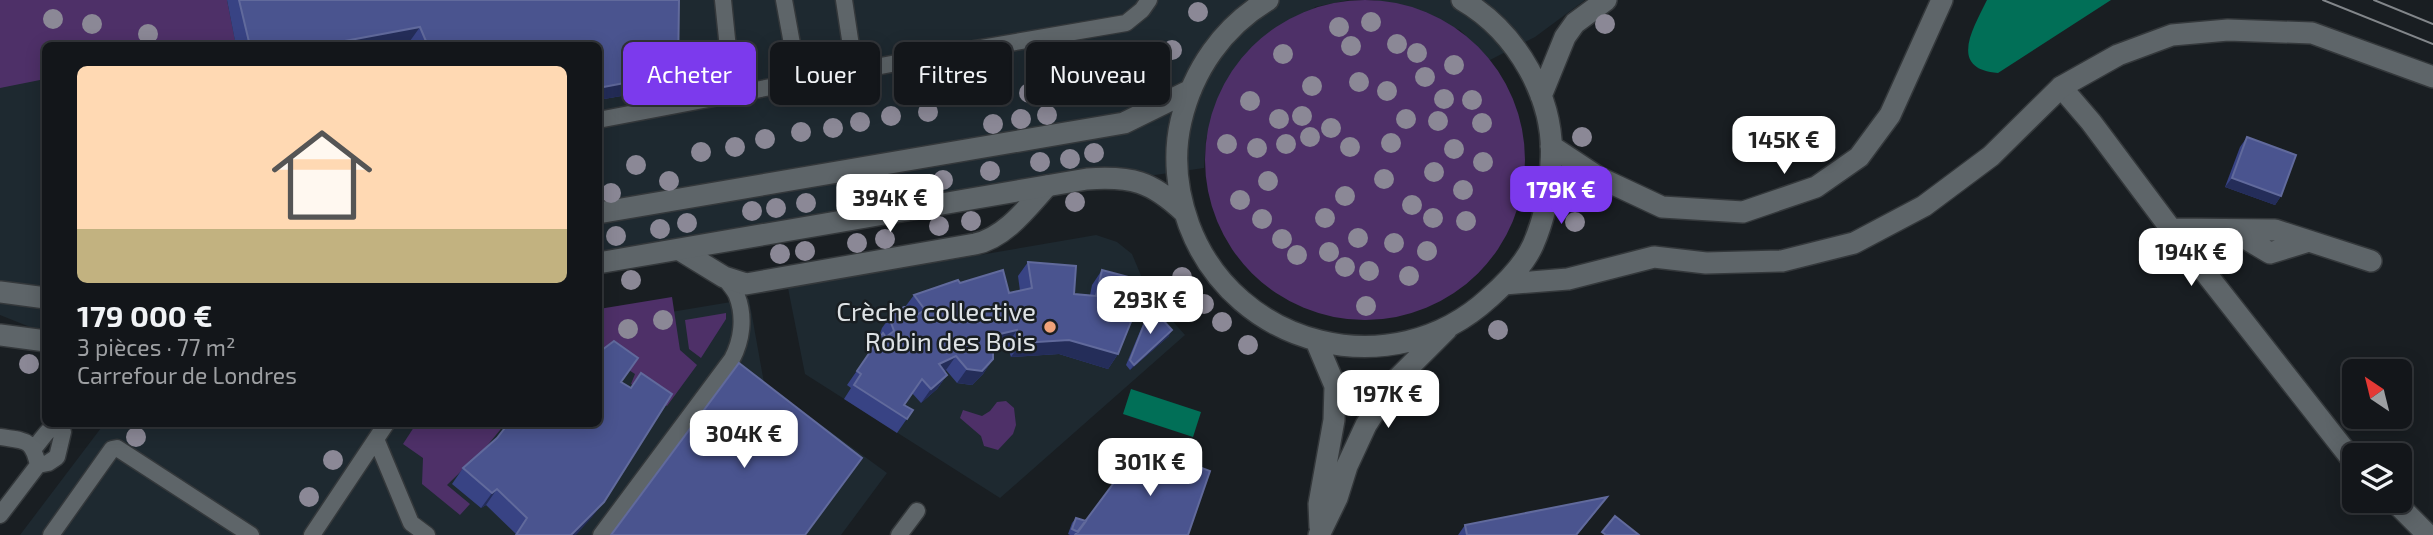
<!DOCTYPE html>
<html lang="fr">
<head>
<meta charset="utf-8">
<style>
	:root { --surface:#13161a; --page:#1c1f23; --text:#f1f3f6; --muted:#9d9fa2; --line:#323539; --accent:#7c3aed }
	body { margin:0; font-family:"Exo 2",sans-serif; background:var(--page); color:var(--text); height:100vh; display:flex; flex-direction:column; font-size:26px; white-space:nowrap }
	* { box-sizing:border-box; margin:0 }
	p { font-size:23px; color:var(--muted) }
	.icon { flex:none; width:38px; height:38px; fill:none; stroke:currentColor; stroke-width:2; stroke-linecap:round; stroke-linejoin:round }
	.map { position:relative; flex:1; overflow:hidden }
	.sheet { position:absolute; left:42px; top:42px; width:560px; height:385px; display:flex; flex-direction:column; background:var(--surface); border-radius:10px; box-shadow:0 4px 18px #0003,0 0 0 2px var(--line) }
	.sheet>* { flex:none }
	.top-card { position:absolute; left:623px; top:42px; width:665px; height:63px; display:flex; gap:14px }
	.needle { width:46px; rotate:325deg }
	.controls { position:absolute; left:2342px; top:359px; display:grid; gap:14px }
	.controls a { display:grid; place-items:center; width:70px; height:70px; border-radius:10px; background:var(--surface); box-shadow:0 4px 18px #0003,0 0 0 2px var(--line); font-size:35px }
	.price { position:absolute; translate:-50% -60px; padding:0 16px; border-radius:14px; background:#fff; color:#222; font-size:23px; line-height:46px; filter:drop-shadow(0 2px 4px #0008) }
	.price::after { content:''; position:absolute; left:50%; top:42px; width:21px; height:16px; margin-left:-10px; background:inherit; clip-path:polygon(0 0,100% 0,50% 100%) }
	.price.active { background:var(--accent); color:#fff }
	ul { padding:0; list-style:none }
	li { display:grid; align-content:center; gap:14px; height:371px; padding:0 35px }
	li span { display:grid; place-items:center; height:217px; border-radius:10px; color:#555 }
	li>.icon { margin-inline-start:auto }
	span .icon { width:126px; height:126px; fill:#fffc; stroke-width:1 }
	li b { font-size:30px }
	.chip { padding:0 24px; border-radius:10px; background:var(--surface); box-shadow:0 4px 18px #0003,0 0 0 2px var(--line); font-size:24px; line-height:63px }
	.chip.active { background:var(--accent); color:#fff }
	.map>svg:first-child { display:block }
	.built { fill:#1e2930 }
	.green { fill:#4e3068 }
	.water { fill:#016f57 }
	.lines { fill:none; stroke-linecap:round; stroke-linejoin:round }
	.lane-casing { stroke:#34383b; stroke-width:19 }
	.street-casing { stroke:#34383b; stroke-width:24 }
	.secondary-casing { stroke:#34383b; stroke-width:24 }
	.lane { stroke:#5e6569; stroke-width:16 }
	.street { stroke:#5e6569; stroke-width:21 }
	.secondary { stroke:#5e6569; stroke-width:21 }
	.tram { stroke:#82868a; stroke-width:2 }
	.tree { fill:#8b8896 }
	.wall { fill:#384384 }
	.shaded-wall { fill:#242d59 }
	.building { fill:#4a548f; stroke:#616a9c; stroke-width:2 }
	.poi-dot { fill:#f0a279; stroke:#191e22; stroke-width:2.5 }
	.labels { text-anchor:middle; stroke-width:5; stroke-linejoin:round; paint-order:stroke }
	.poi-label { font-size:26px; fill:#dee2e5; stroke:#191e22; text-anchor:end }
</style>
</head>
<body>
<div class="map">
<svg width="2433" height="535" viewBox="0 0 2433 535">
	<rect width="100%" height="100%" fill="#191e22"/>
	<path class="built" d="M0,0h1349l-34,7 -109,131 -2,30 -605,86 -1,-208h-552l-1,287 -45,-18z
		M1374,0h211l-50,37 -45,23 -30,-30z
		M1096,235l21,7 15,12 10,24 27,39 16,18 -185,163 -195,-124 -17,-86z
		M749,299l15,84 123,90 -46,62h-821l84,-111h494l1,-100z"/>
	<path class="green" d="M0,0h227l9,45 -190,1 -1,33 -45,9z
		M1205 160a160 160 0 1 1 320 0a160 160 0 1 1-320 0Z
		M672,297l8,53 17,15 -30,41 -36,-22 4,-10 -33,-21 -3,2v-46z
		M726,313v6l-25,39 -12,-9 -4,-29z
		M1006,401l8,7 2,17 -3,9 -15,16 -14,-4 -3,-10 -21,-18 3,-8 19,6 8,-5 7,-9z
		M416,424h89l-19,23 -39,38 23,19 -10,11 -38,-31 1,-26 -20,-14z"/>
	<path class="water" d="M1987,0h124l-113,73c-51,-4 -24,-46 -11,-73z
		M1131,389l70,23 -8,25 -70,-23z"/>
	<g class="lines">
		<g class="lane-casing">
			<path id="lane" d="M723,0l6,58
				M784,0l15,82
				M844,0l11,72
				M598,120l330,-63 198,-34 16,-13 7,-10
				M0,437c25,4 32,1 38,28
				M376,439l35,84 16,12
				M34,448c8,-8 12,-18 23,-24
				M0,515l38,-50 10,-2 9,-6 6,-25 -6,-8
				M51,535l61,-86 5,-1 134,87
				M312,535l74,-111
				M601,535l131,-176c10,-19 13,-42 5,-63 -2,-6 -9,-13 -13,-19
				M899,535l18,-24"/>
		</g>
		<g class="street-casing">
			<path id="street" d="M2061,87l30,35 80,107 183,233
				M2171,229l104,1 96,31
				M2233,231l37,22 39,-12
				M680,250l44,27 22,7 229,-40c30,-6 53,-37 72,-58
				M2393,500l35,35"/>
		</g>
		<g class="secondary-casing">
			<path id="secondary" d="M1268,0c-45,27 -75,70 -87,121 -8,34 -4,71 8,104 46,123 203,162 300,73 16,-14 35,-33 44,-53 11,-25 17,-54 18,-82 5,-64 -34,-131 -89,-163
				M1541,96l24,-59 10,-14 31,-23
				M1551,146l47,31 64,30 81,5 73,-25 43,-30 31,-42 52,-115
				M598,213l526,-90 67,-33
				M598,263l489,-84c45,-3 64,2 97,33
				M1504,284l64,-5 86,-22 52,6 76,-2 72,-18 70,-37 67,-50 70,-69 57,-32 54,-20 56,-5 84,3 121,44
				M0,292l46,6
				M0,335l46,6
				M1316,341l19,45 -1,34 -15,84 1,23
				M1319,535l18,-37 10,-32 19,-41 27,-42 54,-54"/>
		</g>
		<use href="#lane" class="lane"/>
		<use href="#street" class="street"/>
		<use href="#secondary" class="secondary"/>
		<path class="tram" d="M2323,0l110,44
			M2374,0l59,24"/>
	</g>
	<g class="tree">
		<circle cx="1198" cy="12" r="10"/>
		<circle cx="53" cy="19" r="10"/>
		<circle cx="1371" cy="22" r="10"/>
		<circle cx="92" cy="24" r="10"/>
		<circle cx="1605" cy="24" r="10"/>
		<circle cx="1339" cy="27" r="10"/>
		<circle cx="148" cy="34" r="10"/>
		<circle cx="1397" cy="44" r="10"/>
		<circle cx="1351" cy="46" r="10"/>
		<circle cx="1172" cy="50" r="10"/>
		<circle cx="1417" cy="53" r="10"/>
		<circle cx="1283" cy="54" r="10"/>
		<circle cx="1454" cy="65" r="10"/>
		<circle cx="1425" cy="77" r="10"/>
		<circle cx="1112" cy="80" r="10"/>
		<circle cx="1359" cy="82" r="10"/>
		<circle cx="1312" cy="86" r="10"/>
		<circle cx="1070" cy="87" r="10"/>
		<circle cx="1387" cy="91" r="10"/>
		<circle cx="1029" cy="93" r="10"/>
		<circle cx="1444" cy="99" r="10"/>
		<circle cx="1472" cy="100" r="10"/>
		<circle cx="1250" cy="101" r="10"/>
		<circle cx="928" cy="112" r="10"/>
		<circle cx="1047" cy="115" r="10"/>
		<circle cx="891" cy="116" r="10"/>
		<circle cx="1302" cy="116" r="10"/>
		<circle cx="1021" cy="119" r="10"/>
		<circle cx="1279" cy="119" r="10"/>
		<circle cx="1406" cy="119" r="10"/>
		<circle cx="1438" cy="121" r="10"/>
		<circle cx="860" cy="122" r="10"/>
		<circle cx="1482" cy="123" r="10"/>
		<circle cx="993" cy="124" r="10"/>
		<circle cx="833" cy="128" r="10"/>
		<circle cx="1331" cy="128" r="10"/>
		<circle cx="801" cy="132" r="10"/>
		<circle cx="1310" cy="137" r="10"/>
		<circle cx="1582" cy="137" r="10"/>
		<circle cx="765" cy="139" r="10"/>
		<circle cx="1391" cy="143" r="10"/>
		<circle cx="1227" cy="144" r="10"/>
		<circle cx="1286" cy="144" r="10"/>
		<circle cx="735" cy="147" r="10"/>
		<circle cx="1350" cy="147" r="10"/>
		<circle cx="1257" cy="148" r="10"/>
		<circle cx="1454" cy="149" r="10"/>
		<circle cx="701" cy="152" r="10"/>
		<circle cx="1094" cy="153" r="10"/>
		<circle cx="1070" cy="159" r="10"/>
		<circle cx="1040" cy="162" r="10"/>
		<circle cx="1483" cy="162" r="10"/>
		<circle cx="636" cy="165" r="10"/>
		<circle cx="990" cy="171" r="10"/>
		<circle cx="1434" cy="172" r="10"/>
		<circle cx="1384" cy="179" r="10"/>
		<circle cx="943" cy="180" r="10"/>
		<circle cx="669" cy="181" r="10"/>
		<circle cx="1268" cy="181" r="10"/>
		<circle cx="1463" cy="190" r="10"/>
		<circle cx="878" cy="192" r="10"/>
		<circle cx="611" cy="193" r="10"/>
		<circle cx="849" cy="196" r="10"/>
		<circle cx="1345" cy="196" r="10"/>
		<circle cx="1240" cy="200" r="10"/>
		<circle cx="1075" cy="202" r="10"/>
		<circle cx="806" cy="203" r="10"/>
		<circle cx="1412" cy="205" r="10"/>
		<circle cx="776" cy="208" r="10"/>
		<circle cx="752" cy="211" r="10"/>
		<circle cx="1325" cy="218" r="10"/>
		<circle cx="1433" cy="218" r="10"/>
		<circle cx="1262" cy="219" r="10"/>
		<circle cx="971" cy="221" r="10"/>
		<circle cx="1466" cy="221" r="10"/>
		<circle cx="1575" cy="222" r="10"/>
		<circle cx="687" cy="223" r="10"/>
		<circle cx="939" cy="226" r="10"/>
		<circle cx="660" cy="229" r="10"/>
		<circle cx="616" cy="236" r="10"/>
		<circle cx="1358" cy="238" r="10"/>
		<circle cx="885" cy="239" r="10"/>
		<circle cx="1282" cy="239" r="10"/>
		<circle cx="857" cy="243" r="10"/>
		<circle cx="1394" cy="243" r="10"/>
		<circle cx="805" cy="251" r="10"/>
		<circle cx="1427" cy="251" r="10"/>
		<circle cx="1329" cy="252" r="10"/>
		<circle cx="780" cy="254" r="10"/>
		<circle cx="1297" cy="255" r="10"/>
		<circle cx="1345" cy="267" r="10"/>
		<circle cx="1369" cy="271" r="10"/>
		<circle cx="1409" cy="276" r="10"/>
		<circle cx="1182" cy="277" r="10"/>
		<circle cx="631" cy="280" r="10"/>
		<circle cx="1204" cy="304" r="10"/>
		<circle cx="1366" cy="306" r="10"/>
		<circle cx="663" cy="320" r="10"/>
		<circle cx="1222" cy="322" r="10"/>
		<circle cx="628" cy="329" r="10"/>
		<circle cx="1498" cy="330" r="10"/>
		<circle cx="1248" cy="345" r="10"/>
		<circle cx="29" cy="364" r="10"/>
		<circle cx="136" cy="437" r="10"/>
		<circle cx="333" cy="460" r="10"/>
		<circle cx="309" cy="497" r="10"/>
	</g>
	<path class="wall" d="M227,0h452l-1,73 -10,15 -70,12v-54h-186l-2,-5 -25,5h-149z
		M2247,137l34,59 -6,9 -50,-18 15,-40z
		M1028,262l46,32 16,1 2,-10 10,-15 16,84 -10,15 -49,-15 -48,3 -4,-12 -15,3 1,11 -10,15 -11,11 -15,-2 -11,-13 -2,1 3,4 -10,14 -16,14 -9,-10 -8,12 9,5 -16,23 -53,-34 7,-11 -4,-3 34,-49 -1,-2 2,-6 10,-14 13,-7 9,-12 46,-12 49,10 11,-2 -2,-15z
		M1151,307l18,29 -39,34 -4,-5 22,-53z
		M621,382l-29,135 -76,17 -30,-29 -5,3 -29,-24 11,-16z
		M1166,447l9,11 29,30 -16,47h-118l-2,-1 4,-11 4,-5 10,3 76,-68z
		M1598,509l-21,26h-119l7,-10z"/>
	<path class="shaded-wall" d="M420,27l-10,14 -25,5h-67z
		M678,73l-10,15 -70,12v-12z
		M2232,178l49,18 -6,9 -50,-18z
		M1017,330l-10,15 -30,7 10,-15z
		M1172,330l-3,6 -39,34 4,-5z
		M1069,340l49,14 -10,15 -49,-15 -48,3 10,-14z
		M956,356l-10,14 -17,8 10,-14z
		M993,359l-10,15 -11,11 -15,-2 10,-14z
		M947,375l-10,14 -16,14 10,-14z
		M497,489l-11,16 -5,3 11,-15z
		M1607,497l-9,12 -21,26h-1z
		M604,502l-12,15 -16,18h-5z"/>
	<path class="building" d="M239,0h440l-1,73 -80,15v-42h-170l-8,-19 -102,19h-68z
		M2247,137l49,18 -15,41 -49,-18z
		M1028,262l48,4 -2,28 22,2 6,-26 45,12 -29,72 -49,-14 -48,3 -4,-13 -30,7 6,15v7l-11,12 -15,-2 -11,-13 -17,8 8,11 -16,14 -9,-10 -18,26 9,5 -6,9 -53,-34 7,-11 -4,-3 26,-38 3,4 8,-6 -4,-11 2,-6 12,-7h5l9,7 7,-4 -11,-15 44,-15 2,3 43,-13 6,23 23,-5z
		M1151,307l21,23 -38,35 -4,-5z
		M614,341l24,17 -17,24 10,6 10,-15 31,21 -68,108 -33,33h-55l11,-17 -30,-29 -5,4 -29,-25 34,-30 11,-14h90v-71z
		M739,363l123,95 -57,77h-194z
		M1142,445l22,9 2,-7 11,5 -2,6 35,13 -22,64h-113z
		M1607,497l-31,38h-109l-2,-10z
		M1615,516l24,19h-33l-4,-3z
		M1076,518l10,3 -8,11 -6,-3z"/>
	<circle class="poi-dot" cx="1050" cy="327" r="7"/>
	<g class="labels">
		<g class="poi-label">
			<text x="1036" y="321">Crèche collective<tspan x="1036" dy="30">Robin des Bois</tspan></text>
		</g>
	</g>
</svg>
<div class="controls">
<a><svg class="needle" viewBox="-14 -14 28 28"><path d="M0-13l5 13h-10z" fill="#e53935"/><path d="M0 13l5-13h-10z" fill="#9d9fa2"/></svg></a>
<a><svg class="icon" aria-label="layers" viewBox="0 0 24 24"><path d="M12 4l9 5-9 5-9-5zM3 14l9 5 9-5"/></svg></a>
</div>
<b class="price" style="left:1784px;top:176px">145K €</b>
<b class="price active" style="left:1561px;top:226px">179K €</b>
<b class="price" style="left:890px;top:234px">394K €</b>
<b class="price" style="left:2191px;top:288px">194K €</b>
<b class="price" style="left:1150px;top:336px">293K €</b>
<b class="price" style="left:1388px;top:430px">197K €</b>
<b class="price" style="left:744px;top:470px">304K €</b>
<b class="price" style="left:1150px;top:498px">301K €</b>
<div class="top-card">
<a class="chip active">Acheter</a>
<a class="chip">Louer</a>
<a class="chip">Filtres</a>
<a class="chip">Nouveau</a>
</div>
<section class="sheet">
<ul>
<li><span style="background:linear-gradient(#ffd9b3 75%,#c2b280 0)"><svg class="icon" aria-label="home" viewBox="0 0 24 24"><path d="M3 11l9-7 9 7M6 9v11h12V9"/></svg></span><div><b>179 000 €</b><p>3 pièces · 77 m²</p><p>Carrefour de Londres</p></div></li>
</ul>
</section>
</div>
</body>
</html>
